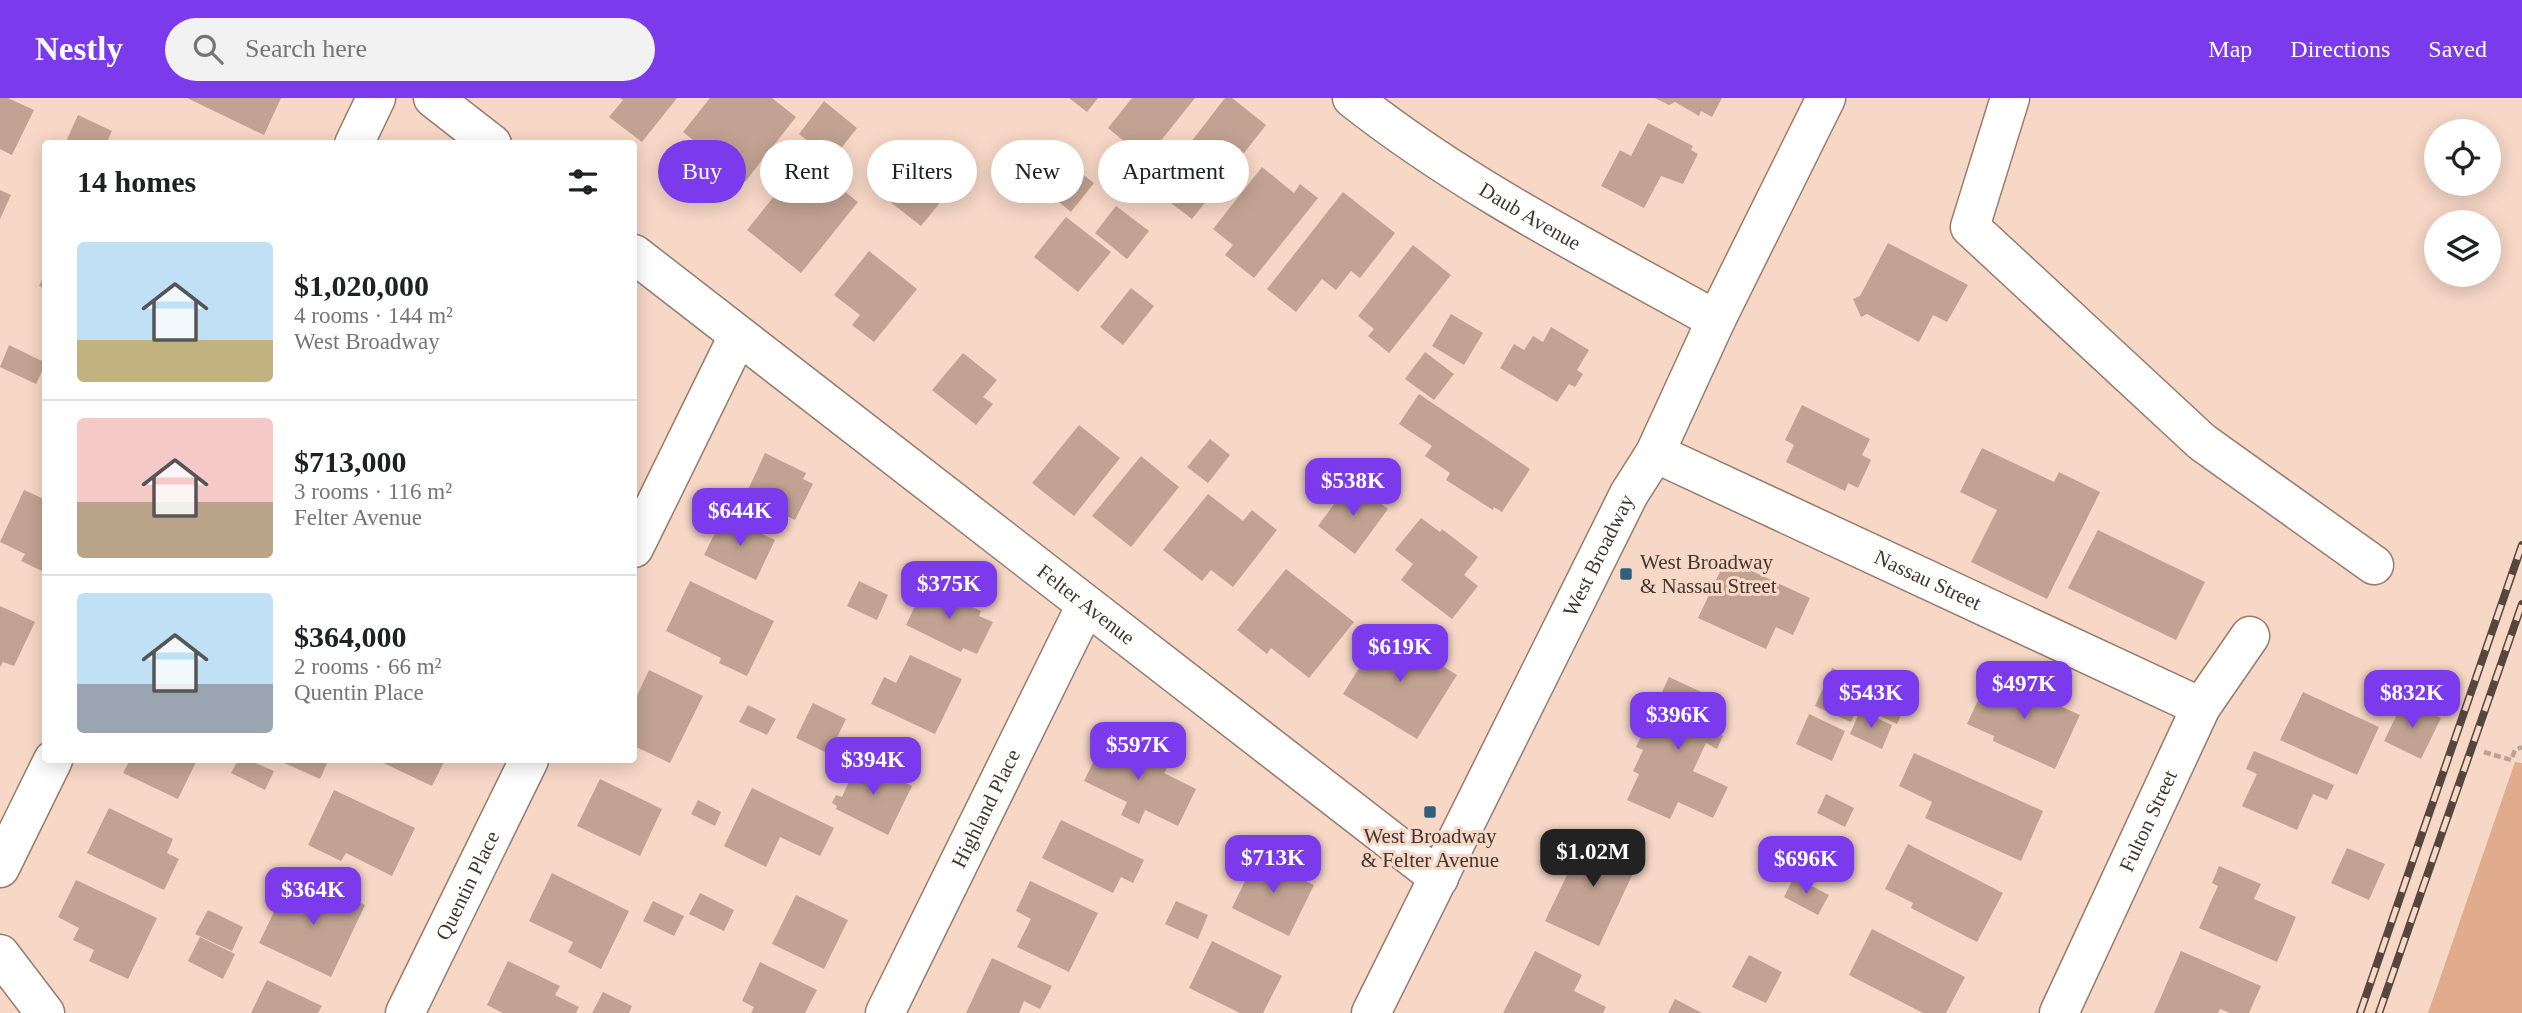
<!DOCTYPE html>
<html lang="en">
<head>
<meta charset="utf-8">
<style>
	:root { --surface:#fff; --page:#f2f2f2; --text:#202124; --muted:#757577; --line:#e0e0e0; --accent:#7c3aed }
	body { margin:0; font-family:"Times New Roman",serif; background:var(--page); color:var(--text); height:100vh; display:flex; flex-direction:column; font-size:26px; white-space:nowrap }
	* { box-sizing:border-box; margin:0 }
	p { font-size:23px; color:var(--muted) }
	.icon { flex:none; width:38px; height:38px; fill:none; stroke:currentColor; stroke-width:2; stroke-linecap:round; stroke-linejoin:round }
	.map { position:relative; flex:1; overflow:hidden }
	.drawer { position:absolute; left:42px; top:42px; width:595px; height:623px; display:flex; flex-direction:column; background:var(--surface); border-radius:7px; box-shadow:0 4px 18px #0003 }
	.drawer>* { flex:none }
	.hud { position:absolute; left:658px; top:42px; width:665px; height:63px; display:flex; gap:14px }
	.tools { position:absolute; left:2424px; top:21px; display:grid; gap:14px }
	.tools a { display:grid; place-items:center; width:77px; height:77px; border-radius:50%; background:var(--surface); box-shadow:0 4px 18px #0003; font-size:35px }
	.price { position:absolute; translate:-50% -60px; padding:0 16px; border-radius:14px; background:var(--accent); color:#fff; font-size:23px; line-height:46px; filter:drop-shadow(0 2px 4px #0008) }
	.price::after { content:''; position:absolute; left:50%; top:42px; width:21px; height:16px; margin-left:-10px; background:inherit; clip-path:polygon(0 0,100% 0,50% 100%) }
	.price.on { background:#222; color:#fff }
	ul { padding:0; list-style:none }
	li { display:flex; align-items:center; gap:21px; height:175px; padding:0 35px }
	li+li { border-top:2px solid var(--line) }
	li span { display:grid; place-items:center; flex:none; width:196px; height:140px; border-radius:7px; color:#555 }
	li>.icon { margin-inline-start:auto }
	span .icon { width:84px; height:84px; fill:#fffc; stroke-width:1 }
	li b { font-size:30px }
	h2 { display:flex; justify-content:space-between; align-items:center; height:84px; padding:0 35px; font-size:30px }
	.chip { padding:0 24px; border-radius:32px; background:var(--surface); box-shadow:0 4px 18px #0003; font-size:24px; line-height:63px }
	.chip.on { background:var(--accent); color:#fff }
	header { display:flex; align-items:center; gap:42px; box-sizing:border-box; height:98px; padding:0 35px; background:var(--accent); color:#fff }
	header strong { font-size:33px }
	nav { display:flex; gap:38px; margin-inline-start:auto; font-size:24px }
	.search { width:490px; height:63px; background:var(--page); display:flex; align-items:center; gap:18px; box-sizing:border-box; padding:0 24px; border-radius:38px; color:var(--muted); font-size:26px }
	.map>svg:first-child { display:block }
	.green { fill:#e1ab8d }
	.building { fill:#c2a393 }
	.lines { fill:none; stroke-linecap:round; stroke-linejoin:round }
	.minor-casing { stroke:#977b6b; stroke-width:41 }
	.major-casing { stroke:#977b6b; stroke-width:41 }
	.path { stroke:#bca294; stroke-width:4.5; stroke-dasharray:7 3.5; stroke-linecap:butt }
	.minor { stroke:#fff; stroke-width:38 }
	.major { stroke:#fff; stroke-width:38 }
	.rail-casing { stroke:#55473e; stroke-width:8 }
	.rail { stroke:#f7d7c6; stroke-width:5; stroke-dasharray:16; stroke-linecap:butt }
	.poi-dot { fill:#2f617e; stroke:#f7d7c6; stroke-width:2.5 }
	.labels { text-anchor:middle; stroke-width:6; stroke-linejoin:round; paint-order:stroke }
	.street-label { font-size:21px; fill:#43362f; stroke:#f7d7c6 }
	.poi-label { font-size:21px; fill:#43362f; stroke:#f7d7c6; text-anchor:start }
</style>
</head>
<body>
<header>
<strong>Nestly</strong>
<div class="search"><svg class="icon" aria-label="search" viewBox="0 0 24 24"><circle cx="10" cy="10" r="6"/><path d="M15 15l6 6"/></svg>Search here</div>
<nav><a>Map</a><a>Directions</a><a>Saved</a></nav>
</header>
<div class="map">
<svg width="2522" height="915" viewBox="0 0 2522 915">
	<rect width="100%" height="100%" fill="#f7d7c6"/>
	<path class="green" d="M2515,664l7,1v250h-94z"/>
	<path class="building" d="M0,0h8l26,12 -22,45 -12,-6z
		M187,0h94l-17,37z
		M620,0h57l-35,44 -33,-25 14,-17z
		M710,0h62l24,19 -51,65 -62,-50z
		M1069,0h29l-11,14z
		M1132,0h63l-60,75 -21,-16 12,-14 -18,-15z
		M1225,0h7l34,27 -74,94 -25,-19 14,-16 -14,-11z
		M1655,0h67l-10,19 -11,-6 -2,5 -24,-14 -6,3z
		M824,3l33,27 -25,32 -33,-26z
		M78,17l34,16 -6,13h-30l-9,-5z
		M1648,25l45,23 -2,4 7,4 -15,30 -22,-8 -17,32 -43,-22 19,-36 11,6z
		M1064,62l30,23 -23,29 -29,-24z
		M911,67l36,29 -26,32 -36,-28z
		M1262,69l32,26 6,-9 18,14 -64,80 -29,-23 8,-10 -20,-16z
		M817,72l41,32 -57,71 -54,-43 36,-45 14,11z
		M0,92l11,5 -11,24z
		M1343,94l52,41 -35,45 -9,-7 -15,19 -14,-11 -26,33 -29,-23z
		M1116,108l33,25 -22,28 -32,-26z
		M1066,119l45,35 -33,40 -44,-35z
		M1888,145l80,42 -21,37 -14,-7 -14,27 -52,-28 -6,3 -8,-18 7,-3z
		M1413,147l38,30 -62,78 -21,-17 6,-7 -16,-13z
		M869,153l48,38 -43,53 -22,-17 8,-10 -26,-20z
		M46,173v18l-7,-3z
		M1131,190l23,18 -31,39 -23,-18z
		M1451,216l32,19 -19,32 -32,-19z
		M1551,229l38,23 -12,20 6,4 -8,13 -6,-3 -12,18 -57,-34 14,-24 10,6 9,-14 10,6z
		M9,247l37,18 -10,21 -36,-17z
		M1425,254l29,22 -20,26 -29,-21z
		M963,255l34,27 -14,17 10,7 -17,21 -44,-35z
		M1419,296l111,75 -28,43 -8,-5 -1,3 -47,-30 4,-7 -25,-17 7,-10 -33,-22z
		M1802,307l68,34 -8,16 9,5 -13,28 -10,-5 -3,8 -59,-29 8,-17 -9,-5z
		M1079,327l41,33 -46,58 -42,-33z
		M1210,341l20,16 -22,28 -21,-16z
		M1982,350l72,34 5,-10 41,20 -53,107 -76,-37 26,-52 -37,-18z
		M765,355l41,20 -3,6 10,5 -18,36 -50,-24z
		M1141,358l38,31 -48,60 -39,-31z
		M1351,383l37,28 -33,45 -37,-28z
		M24,392l22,10v73l-25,-12 4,-7 -25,-12z
		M1208,396l35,27 9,-11 25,20 -44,57 -22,-17 -9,11 -39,-31z
		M724,417l51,25 -19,40 -52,-25z
		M1421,420l19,14 2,-3 36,28 -14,18 14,11 -26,33 -51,-39 12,-16 -18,-14z
		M2098,432l107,52 -29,58 -108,-52z
		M1726,461l84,39 -17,37 -17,-8 -10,22 -68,-31z
		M1286,471l68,53 -45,56 -38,-30 -4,6 -30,-24z
		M690,483l84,40 -27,55 -28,-13 2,-5 -55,-27z
		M859,483l29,14 -11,25 -30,-14z
		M925,487l56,26 -2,5 14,6 -16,32 -14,-6 -2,4 -55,-27z
		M0,508l35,16 -21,44 -11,-4 -3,5z
		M1383,531l74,46 -40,64 -74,-45z
		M910,557l52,24 -27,55 -64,-30 13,-27 12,6z
		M1832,570l36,16 -17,38 -36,-16z
		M649,572l54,26 -33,67 -36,-17v-44z
		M1990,576l90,41 -25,54 -62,-28 1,-5 -27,-12z
		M1878,577l34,16 -15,33 -34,-16z
		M1669,579l56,26 -13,27 11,6 -6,13 -11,-6 -13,28 35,16 -15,31 -35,-16 -8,17 -43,-19 12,-26 -6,-3 10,-21 -7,-3 14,-29 -8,-4 7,-15 8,4z
		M2303,594l76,35 -22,48 -77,-35z
		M2404,602l37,18 -20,41 -37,-18z
		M813,605l33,16 -17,35 -33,-16z
		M748,607l28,14 -9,16 -28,-13z
		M1860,613l32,14 -10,24 -32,-15z
		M1809,616l36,17 -13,30 -36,-17z
		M1108,634l36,17 -3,7 26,12 -3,5 32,16 -18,37 -33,-16 -6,14 -18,-9 6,-13 -43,-21z
		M2254,653l80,34 -7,15 -14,-6 -16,36 -55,-24 15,-32 -11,-5z
		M1914,655l129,58 -22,50 -96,-43 7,-16 -33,-16z
		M130,662h67l-19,39 -55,-26z
		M238,662h10l26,11 -9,19 -34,-17z
		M284,662h42l2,1 -8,18 -38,-17z
		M377,662h68l-13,26z
		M859,662l17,9 3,-7 11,6 -3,6 25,12 -24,49 -52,-26 1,-3 -5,-3 4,-8 6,2z
		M600,681l62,30 -22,47 -63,-30z
		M752,690l82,40 -14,28 -40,-19 -14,30 -42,-21z
		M334,692l81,38 -23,48 -46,-23 -5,8 -33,-16z
		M1826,696l28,14 -9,19 -28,-14z
		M698,702l23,12 -6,14 -24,-12z
		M109,710l64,31 -6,14 12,6 -15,31 -77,-37z
		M1061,722l83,40 -11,23 -12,-6 -8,16 -71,-35z
		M1588,733l53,25 -42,90 -54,-25z
		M1908,746l95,49 -26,49 -66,-34 2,-5 -28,-14z
		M2347,750l38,16 -16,36 -38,-17z
		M1257,758l22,10 4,-4 12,6 -3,6 22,11 -25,51 -57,-28z
		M2219,768l42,18 -7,15 42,18 -19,45 -78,-34 19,-42 -6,-3z
		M552,775l77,38 -28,58 -33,-17 5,-10 -44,-21z
		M1794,779l35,18 -11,20 -34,-18z
		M76,782l81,38 -29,61 -39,-18 5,-11 -21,-10 6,-12 -21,-11z
		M1030,783l68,32 -29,59 -52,-25 14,-28 -15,-8z
		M322,786l43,21 -34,72 -72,-34 28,-58 28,13z
		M700,795l34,17 -10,21 -35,-17z
		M796,797l52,25 -24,49 -52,-25z
		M653,803l31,15 -10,20 -31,-15z
		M1176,803l32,14 -10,24 -33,-15z
		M208,812l35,17 -11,24 -37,-17z
		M1872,831l93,48 -19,36h-23l-74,-38z
		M200,839l35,17 -12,25 -35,-18z
		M1212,843l70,35 -19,37h-23l-51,-25z
		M1535,853l47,24 -8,16 32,16 -3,6h-100z
		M2181,853l80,35 -12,27h-19l-10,-4 -2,4h-64z
		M1749,857l33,17 -16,31 -34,-16z
		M992,860l60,28 -12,23 -16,-8 -5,12h-53z
		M508,863l52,25 -5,9 24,12 -3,6h-73l-16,-8z
		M760,864l57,28 -12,23h-54l3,-6 -12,-6z
		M267,882l55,26 -4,7h-67z
		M603,894l29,14 -3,7h-37z
		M1675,901l27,14h-34z"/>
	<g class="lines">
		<g class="minor-casing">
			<g id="minor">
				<path d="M433,0l59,46"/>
				<path id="s1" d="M1352,0c111,88 240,153 364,222"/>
				<path d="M2010,0l-40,129 232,215 172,123"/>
				<path d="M354,46l22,-46"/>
				<path id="s2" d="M634,156l805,624"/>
				<path id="s3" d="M1655,355l546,254"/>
				<path d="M634,450l104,-212"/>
				<path d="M0,770l53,-108"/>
				<path d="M0,856l45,59"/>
				<path id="s4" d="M405,915l124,-253"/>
				<path id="s5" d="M885,915l201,-408"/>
				<path id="s6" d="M2059,915l142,-306 49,-71"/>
			</g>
		</g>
		<g class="major-casing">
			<g id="major">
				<path id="s7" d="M1371,915l258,-519 26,-41 61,-133 110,-222"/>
			</g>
		</g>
		<path class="path" d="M2484,654l27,8 4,-10 7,-3"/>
		<use href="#minor" class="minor"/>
		<use href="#major" class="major"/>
		<g class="rail-casing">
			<path id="rail" d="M2360,915l162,-468
				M2379,915l143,-409"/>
		</g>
		<use href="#rail" class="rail"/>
	</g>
	<g class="poi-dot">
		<rect x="1619" y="469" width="14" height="14" rx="3.5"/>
		<rect x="1423" y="707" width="14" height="14" rx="3.5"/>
	</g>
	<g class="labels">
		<g class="street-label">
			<text dy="7" stroke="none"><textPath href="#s1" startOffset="214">Daub Avenue</textPath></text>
			<text dy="7" stroke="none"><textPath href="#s7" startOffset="511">West Broadway</textPath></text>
			<text dy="7" stroke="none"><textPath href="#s3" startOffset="301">Nassau Street</textPath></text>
			<text dy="7" stroke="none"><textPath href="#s2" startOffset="572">Felter Avenue</textPath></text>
			<text dy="7" stroke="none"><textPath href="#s5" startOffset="228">Highland Place</textPath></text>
			<text dy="7" stroke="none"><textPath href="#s6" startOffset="212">Fulton Street</textPath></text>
			<text dy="7" stroke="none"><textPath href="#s4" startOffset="142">Quentin Place</textPath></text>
		</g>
		<g class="poi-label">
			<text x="1640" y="471">West Broadway<tspan x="1640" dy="24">&amp; Nassau Street</tspan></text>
			<text x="1430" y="745" text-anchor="middle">West Broadway<tspan x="1430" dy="24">&amp; Felter Avenue</tspan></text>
		</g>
	</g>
</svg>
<div class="tools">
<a><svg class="icon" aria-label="locate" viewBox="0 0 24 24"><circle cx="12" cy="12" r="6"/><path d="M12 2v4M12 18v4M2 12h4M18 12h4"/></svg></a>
<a><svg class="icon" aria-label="layers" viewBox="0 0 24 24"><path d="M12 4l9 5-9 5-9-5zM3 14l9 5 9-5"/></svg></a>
</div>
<b class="price" style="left:1353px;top:420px">$538K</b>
<b class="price" style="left:740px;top:450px">$644K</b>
<b class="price" style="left:949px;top:523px">$375K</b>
<b class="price" style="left:1400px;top:586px">$619K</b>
<b class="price" style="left:2024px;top:623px">$497K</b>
<b class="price" style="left:1871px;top:632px">$543K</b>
<b class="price" style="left:2412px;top:632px">$832K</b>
<b class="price" style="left:1678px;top:654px">$396K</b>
<b class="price" style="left:1138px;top:684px">$597K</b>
<b class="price" style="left:873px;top:699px">$394K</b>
<b class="price on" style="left:1593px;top:791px">$1.02M</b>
<b class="price" style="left:1273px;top:797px">$713K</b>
<b class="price" style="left:1806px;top:798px">$696K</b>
<b class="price" style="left:313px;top:829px">$364K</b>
<div class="hud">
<a class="chip on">Buy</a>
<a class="chip">Rent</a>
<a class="chip">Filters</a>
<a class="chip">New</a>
<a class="chip">Apartment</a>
</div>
<section class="drawer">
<h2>14 homes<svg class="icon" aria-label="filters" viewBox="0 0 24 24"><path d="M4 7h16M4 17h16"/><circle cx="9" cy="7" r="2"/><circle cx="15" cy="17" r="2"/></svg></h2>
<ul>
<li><span style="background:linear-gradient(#bfe0f5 70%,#c2b280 0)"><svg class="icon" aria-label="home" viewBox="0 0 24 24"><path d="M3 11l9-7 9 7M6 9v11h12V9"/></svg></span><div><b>$1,020,000</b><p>4 rooms · 144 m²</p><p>West Broadway</p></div></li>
<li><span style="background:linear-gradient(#f6c9c9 60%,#b9a48a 0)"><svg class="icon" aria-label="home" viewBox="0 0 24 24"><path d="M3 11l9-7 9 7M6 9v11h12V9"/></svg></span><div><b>$713,000</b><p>3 rooms · 116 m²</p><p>Felter Avenue</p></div></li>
<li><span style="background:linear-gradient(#bfe0f5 65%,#9aa5b1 0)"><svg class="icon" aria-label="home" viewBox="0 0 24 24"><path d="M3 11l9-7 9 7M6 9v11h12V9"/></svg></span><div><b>$364,000</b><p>2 rooms · 66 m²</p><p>Quentin Place</p></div></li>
</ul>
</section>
</div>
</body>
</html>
